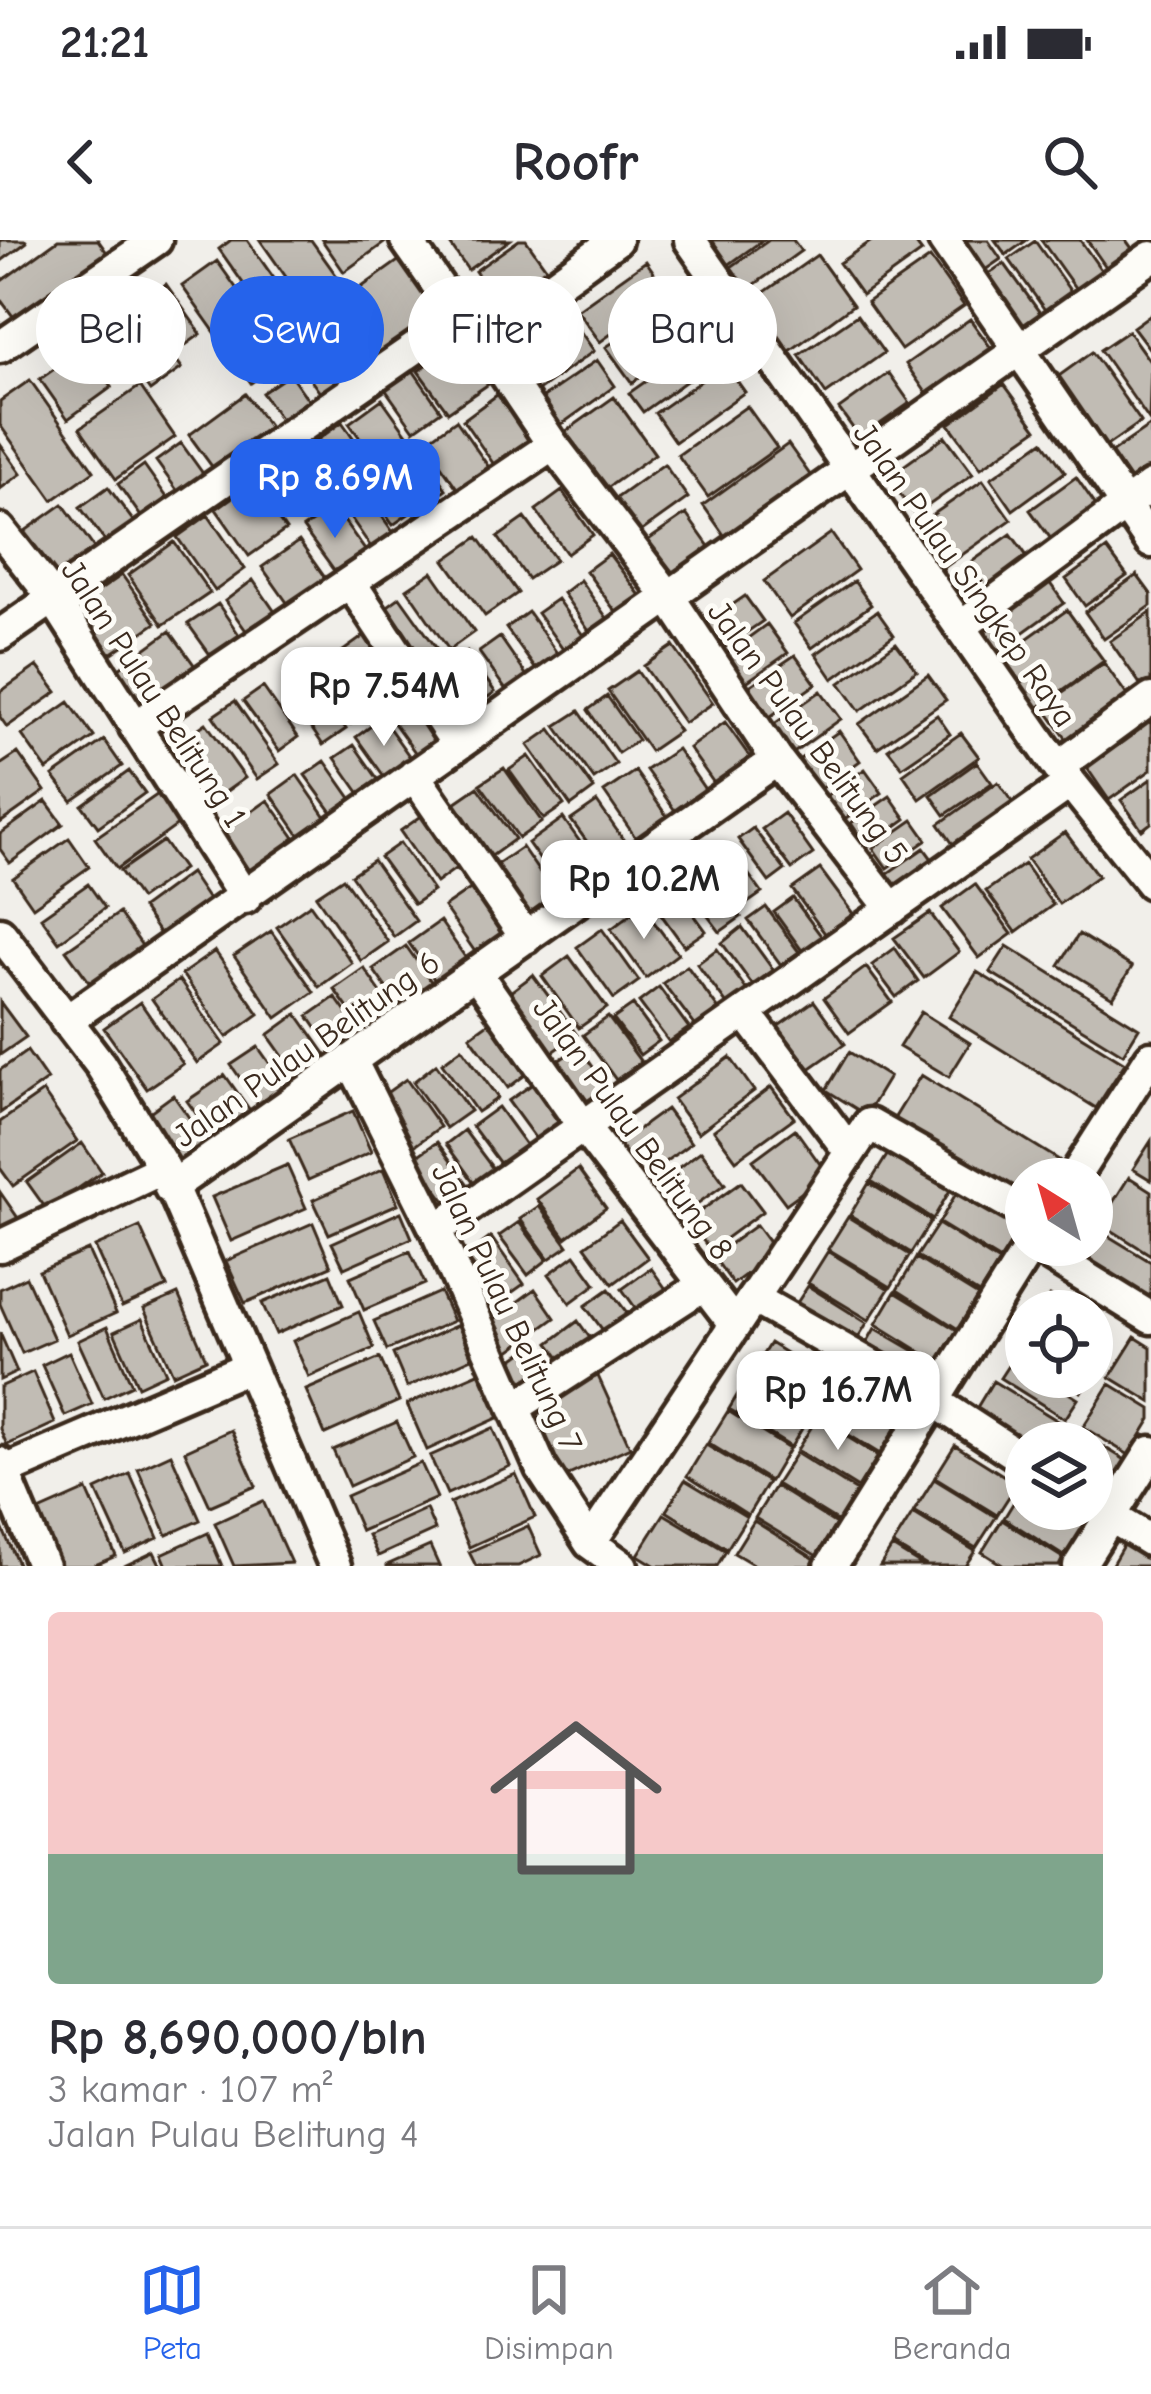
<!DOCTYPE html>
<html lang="id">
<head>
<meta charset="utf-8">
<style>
	:root { --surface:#fff; --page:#f2f2f3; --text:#2b2b33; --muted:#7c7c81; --line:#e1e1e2; --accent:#2563eb }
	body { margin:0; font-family:"Comic Neue",sans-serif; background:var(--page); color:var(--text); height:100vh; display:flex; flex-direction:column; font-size:45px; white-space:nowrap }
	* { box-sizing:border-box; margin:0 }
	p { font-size:39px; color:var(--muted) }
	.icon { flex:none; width:66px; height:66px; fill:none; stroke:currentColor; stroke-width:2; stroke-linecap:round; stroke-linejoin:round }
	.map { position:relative; height:1326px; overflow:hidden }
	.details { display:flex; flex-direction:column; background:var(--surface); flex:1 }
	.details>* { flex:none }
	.hud { position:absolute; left:36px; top:36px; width:1080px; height:108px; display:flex; gap:24px }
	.needle { width:78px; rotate:323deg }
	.buttons { position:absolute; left:1005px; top:918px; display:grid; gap:24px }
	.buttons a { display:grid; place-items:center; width:108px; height:108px; border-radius:50%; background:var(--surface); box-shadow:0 12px 48px #0002; font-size:60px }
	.price { position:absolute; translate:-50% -102px; padding:0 27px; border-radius:24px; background:#fff; color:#222; font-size:39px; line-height:78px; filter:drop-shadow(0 3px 6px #0008) }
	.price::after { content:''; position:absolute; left:50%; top:72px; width:36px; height:27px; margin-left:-18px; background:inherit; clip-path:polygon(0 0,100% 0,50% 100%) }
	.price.selected { background:var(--accent); color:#fff }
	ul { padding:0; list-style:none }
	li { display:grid; align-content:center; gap:24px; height:636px; padding:0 48px }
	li+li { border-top:3px solid var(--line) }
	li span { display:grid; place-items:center; height:372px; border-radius:12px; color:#555 }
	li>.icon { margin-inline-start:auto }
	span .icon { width:216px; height:216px; fill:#fffc; stroke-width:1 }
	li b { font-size:51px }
	.tag { padding:0 42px; border-radius:54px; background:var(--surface); box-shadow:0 12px 48px #0002; font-size:42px; line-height:108px }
	.tag.selected { background:var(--accent); color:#fff }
	.status { display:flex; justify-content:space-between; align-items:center; height:84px; padding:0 60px; background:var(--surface); direction:ltr }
	.status svg { height:33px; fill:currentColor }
	header { display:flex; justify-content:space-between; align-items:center; height:156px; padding:0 48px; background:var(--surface); font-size:54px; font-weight:600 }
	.dock { display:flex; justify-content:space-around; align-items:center; height:168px; border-top:3px solid var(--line); background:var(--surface); font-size:33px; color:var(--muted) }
	.dock a { display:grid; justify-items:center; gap:6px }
	.dock .selected { color:var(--accent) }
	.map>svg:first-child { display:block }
	.building { fill:#c1bcb4; stroke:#3b2a1e; stroke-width:3 }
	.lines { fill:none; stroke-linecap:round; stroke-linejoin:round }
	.minor-casing { stroke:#3b2a1e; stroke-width:39 }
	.minor { stroke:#fdfcf7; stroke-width:30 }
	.labels { text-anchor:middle; stroke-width:10; stroke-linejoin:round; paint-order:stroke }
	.street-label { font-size:33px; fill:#3b2a1e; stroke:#fdfcf7 }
</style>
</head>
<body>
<div class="status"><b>21:21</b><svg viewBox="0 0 49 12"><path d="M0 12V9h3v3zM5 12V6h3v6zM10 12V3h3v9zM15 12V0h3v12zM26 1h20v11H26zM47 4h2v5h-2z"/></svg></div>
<header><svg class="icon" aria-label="back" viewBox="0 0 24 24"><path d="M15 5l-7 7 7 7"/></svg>Roofr<svg class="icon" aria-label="search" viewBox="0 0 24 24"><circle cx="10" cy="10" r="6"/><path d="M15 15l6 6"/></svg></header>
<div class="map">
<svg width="1151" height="1326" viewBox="0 0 1151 1326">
	<rect width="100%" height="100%" fill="#f1efea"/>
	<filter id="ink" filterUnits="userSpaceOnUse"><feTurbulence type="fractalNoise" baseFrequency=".00833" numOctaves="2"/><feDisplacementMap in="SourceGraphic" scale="24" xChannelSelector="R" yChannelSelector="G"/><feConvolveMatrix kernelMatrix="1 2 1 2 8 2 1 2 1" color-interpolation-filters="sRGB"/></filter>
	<g filter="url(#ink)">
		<path class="building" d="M0,0h26l1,2 -27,20z
			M58,0h40l14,20 -91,67 -21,-28v-17z
			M231,0h16l47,67 -23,16 -52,-74z
			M260,0h51l35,49 -34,25z
			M322,0h65v1l-43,31z
			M447,0h63l-42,30z
			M519,0h7l20,28 -49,35 -22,-32z
			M709,0h54l-36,26z
			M769,0h24l8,11 -54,39 -16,-23z
			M873,0h40l9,12 -60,43 -23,-32z
			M949,0h39l13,19 -26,18z
			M995,0h32l-21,15z
			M1041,0h39l28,40 -25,19z
			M1087,0h39l13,18 -26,19z
			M1035,1l43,61 -26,18 -43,-61z
			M817,15l36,50 -67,49 -37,-51z
			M930,18l34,48 -63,44 -34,-48z
			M401,19l37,52 -70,50 -37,-52z
			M217,21l69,97 -35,25 -69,-97z
			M646,21l22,32 -68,49 -23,-32z
			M1004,23l44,61 -26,18 -44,-61z
			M166,44l35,50 -21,15 -35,-50z
			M663,68l24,35 -55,40 -26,-36z
			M140,69l42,59 -32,23 -42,-59z
			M568,74l26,37 -60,43 -26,-38z
			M1151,74v37l-18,-24z
			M857,75l27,38 -58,41 -27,-39z
			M970,79l26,36 -64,46 -26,-37z
			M321,90l32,45 -30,22 -33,-46z
			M1128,91l23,32 -2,57 -49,-70z
			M461,101l29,42 -42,29 -30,-41z
			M703,101l13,19 -73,52 -14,-19z
			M84,108l28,39 -44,32 -28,-40z
			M1092,112l49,70 -43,30 -49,-69z
			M597,120l18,26 -60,43 -19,-27z
			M725,124l20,28 -70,50 -20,-29z
			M410,126l31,45 -27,19 -31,-44z
			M889,133l21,30 -50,35 -21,-29z
			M290,134l24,34 -27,20 -25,-35z
			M30,140l64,91 -41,29 -53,-75v-24z
			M1004,144l33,45 -56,39 -32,-44z
			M140,146l35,51 -59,42 -36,-51z
			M501,152l32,47 -38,27 -32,-46z
			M245,154l25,34 -57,40 -24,-33z
			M614,157l41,57 -59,42 -41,-57z
			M382,159l27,38 -33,23 -27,-37z
			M747,166l30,42 -69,49 -30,-42z
			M456,180l34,49 -31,22 -34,-49z
			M342,182l30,42 -26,19 -30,-42z
			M1151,185v54l-24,17 -25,-37z
			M945,196l28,38 -58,41 -27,-38z
			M1043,201l22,31 -52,38 -22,-32z
			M181,203l28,39 -25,18 -28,-39z
			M0,204l21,30 -21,15z
			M788,204l27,38 -86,60 -26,-37z
			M303,209l31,43 -42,29 -30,-43z
			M420,211l26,38 -21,15 -27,-38z
			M664,224l24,34 -60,43 -24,-34z
			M144,225l29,41 -26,19 -29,-41z
			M395,231l25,35 -27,19 -25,-35z
			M1076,237l25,36 -45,33 -26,-36z
			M983,240l28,40 -70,50 -29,-41z
			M252,243l34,47 -37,26 -33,-47z
			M108,247l29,39 -28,21 -29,-40z
			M562,251l31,44 -26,19 -31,-44z
			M366,253l29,42 -22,15 -29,-42z
			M63,264l36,51 -45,32 -36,-51z
			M334,267l33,46 -30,22 -34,-47z
			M686,274l29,41 -45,31 -29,-41z
			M208,275l37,54 -30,22 -38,-54z
			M525,278l31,42 -28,19 -30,-42z
			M831,293l26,37 -67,48 -26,-37z
			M1011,294l21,29 -66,47 -20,-30z
			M478,297l40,56 -33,23 -40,-56z
			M299,301l31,44 -37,26 -31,-44z
			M174,302l36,51 -47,32 -35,-50z
			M1107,309l20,27 -42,30 -19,-27z
			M609,314l33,44 -24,17 -32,-44z
			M432,332l42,60 -25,18 -42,-61z
			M122,335l34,48 -45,31 -34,-48z
			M1044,335l20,28 -68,49 -20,-29z
			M1137,335l14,19v12l-47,33 -19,-27z
			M253,340l22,32 -28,20 -22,-31z
			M580,340l29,41 -18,13 -28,-41z
			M854,341l17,24 -59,43 -18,-25z
			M745,356l18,25 -39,27 -18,-25z
			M400,357l37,52 -27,19 -36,-52z
			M557,359l30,42 -20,14 -30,-42z
			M218,364l22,32 -29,20 -23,-32z
			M1067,370l37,51 -68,48 -36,-51z
			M877,371l17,24 -61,44 -17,-25z
			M528,372l36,51 -22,15 -36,-50z
			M1151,372v75l-6,4 -35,-50z
			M767,384l21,29 -53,37 -20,-28z
			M170,391l32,45 -59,41 -31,-44z
			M368,393l37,51 -26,19 -36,-52z
			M500,397l31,45 -20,15 -32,-45z
			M896,403l21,28 -57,40 -20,-28z
			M673,406l40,57 -29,20 -40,-57z
			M467,412l28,40 -18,13 -29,-39z
			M795,415l21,29 -52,37 -22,-30z
			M339,418l34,50 -22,16 -35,-49z
			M439,423l33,46 -19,14 -34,-47z
			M1104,423l25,35 -61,43 -25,-35z
			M37,426l20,26 -50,35 -7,-10v-25z
			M306,431l40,58 -23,16 -40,-58z
			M637,431l42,60 -29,20 -42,-60z
			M928,435l18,25 -69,48 -18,-24z
			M263,447l35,50 -19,14 -36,-50z
			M821,451l20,28 -57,41 -20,-29z
			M607,456l31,44 -20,13 -30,-43z
			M413,459l33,47 -24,16 -33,-46z
			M235,461l44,63 -22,15 -44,-63z
			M69,462l25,35 -47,33 -25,-35z
			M579,471l37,53 -22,15 -38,-53z
			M937,475l13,19 -48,33 -14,-18z
			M382,478l30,42 -26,19 -30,-42z
			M1151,479v51l-42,30 -24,-35z
			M725,482l27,38 -36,26 -27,-38z
			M206,483l39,55 -28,20 -38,-56z
			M551,489l43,60 -23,17 -43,-61z
			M839,491l21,30 -46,33 -21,-30z
			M961,493l18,24 -59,42 -17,-25z
			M104,500l18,26 -50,35 -19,-25z
			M354,505l26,37 -19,13 -26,-37z
			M677,509l29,42 -30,21 -30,-42z
			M18,513l27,38 -45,32v-58z
			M529,516l35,49 -20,14 -35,-49z
			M325,521l28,40 -19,14 -29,-40z
			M977,522l15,21 -47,32 -14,-20z
			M504,528l38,54 -23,16 -39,-54z
			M865,529l17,24 -43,30 -17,-24z
			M129,531l16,22 -47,34 -16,-22z
			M635,531l38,54 -31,22 -38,-55z
			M297,535l36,52 -26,19 -36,-52z
			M1151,539v44l-9,7 -21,-30z
			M998,542l21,30 -59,42 -21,-30z
			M478,547l37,52 -26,19 -37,-53z
			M161,552l21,30 -65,47 -22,-31z
			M890,556l16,23 -39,28 -16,-24z
			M268,560l35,49 -46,33 -35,-49z
			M46,561l17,23 -53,39 -10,-14v-15z
			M597,562l37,53 -25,17 -38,-52z
			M430,570l36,51 -30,22 -36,-52z
			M784,573l29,41 -21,15 -30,-40z
			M563,578l39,55 -35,25 -39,-55z
			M913,580l14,20 -40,28 -14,-20z
			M753,588l32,42 -16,12 -31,-43z
			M1065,592l33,44 -39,28 -32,-45z
			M69,598l20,29 -56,40 -20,-29z
			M163,601l20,28 -43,30 -20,-28z
			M400,603l33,48 -19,13 -34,-47z
			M522,607l35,51 -31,22 -36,-51z
			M729,607l33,46 -20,14 -33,-46z
			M924,608l14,19 -38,27 -15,-19z
			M373,620l43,61 -22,16 -43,-62z
			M1024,624l29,41 -37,27 -30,-41z
			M705,627l36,50 -21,15 -37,-49z
			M820,629l37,50 -28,20 -37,-50z
			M190,633l27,40 -48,34 -27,-39z
			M343,638l45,64 -27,19 -45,-65z
			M482,641l36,51 -38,27 -36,-52z
			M88,644l17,24 -46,34 -18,-25z
			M975,644l37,50 -33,24 -37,-50z
			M673,646l33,45 -22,15 -32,-44z
			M793,658l29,39 -19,15 -29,-40z
			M310,664l42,59 -33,24 -42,-60z
			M642,666l36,48 -32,24 -35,-49z
			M766,667l33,45 -18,13 -33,-45z
			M119,673l26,37 -52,37 -27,-37z
			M930,673l29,39 -35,26 -30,-40z
			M440,681l32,46 -31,22 -32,-46z
			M742,687l35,48 -21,15 -34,-47z
			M602,689l37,52 -25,18 -37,-52z
			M271,691l43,61 -37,26 -43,-62z
			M1079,694l53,33 -19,31 -54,-33z
			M406,706l31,44 -33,23 -31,-44z
			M1007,706l132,82 -16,26 -133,-82z
			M895,708l23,33 -22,16 -24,-32z
			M717,709l32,44 -20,14 -32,-43z
			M215,711l44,63 -32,23 -45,-63z
			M569,716l38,52 -28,20 -37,-52z
			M687,726l33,45 -23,17 -34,-45z
			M866,727l26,35 -43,31 -25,-35z
			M364,728l38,55 -29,20 -39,-54z
			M977,732l148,91 -29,45 -147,-91z
			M533,735l44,60 -28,20 -43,-60z
			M179,740l45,64 -27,19 -45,-64z
			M659,747l30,41 -20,14 -30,-40z
			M335,757l34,48 -27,20 -34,-49z
			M814,761l31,43 -47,33 -31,-43z
			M0,762l26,35 -26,18z
			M140,762l43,62 -36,25 -43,-61z
			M633,765l26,36 -19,14 -27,-36z
			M921,772l49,31 -21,34 -50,-30z
			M297,774l36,51 -29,21 -36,-51z
			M608,777l33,45 -25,18 -33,-45z
			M495,778l38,51 -25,19 -38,-52z
			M258,807l34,48 -27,19 -34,-49z
			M579,807l28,40 -20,14 -29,-40z
			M462,808l36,50 -21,14 -35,-49z
			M27,811l20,29 -47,33v-43z
			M849,812l40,25 -23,38 -40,-25z
			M730,817l24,34 -56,42 -25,-34z
			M436,824l34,47 -24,17 -33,-46z
			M225,835l27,38 -38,26 -27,-38z
			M921,835l138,85 -12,19h-21v26l-134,-83z
			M406,839l34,48 -27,20 -35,-48z
			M537,841l35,47 -29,21 -35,-48z
			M771,847l23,31 -58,42 -22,-30z
			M43,852l34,49 -64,45 -13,-18v-46z
			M173,855l39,55 -27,19 -38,-55z
			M498,867l35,48 -26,18 -35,-47z
			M666,869l25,34 -48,35 -25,-34z
			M353,871l18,41 -63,28 -19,-41z
			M795,889l32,45 -41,30 -33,-44z
			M464,890l30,40 -19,14 -29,-40z
			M1151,901v39l-18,-11z
			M437,902l40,55 -22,17 -41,-56z
			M82,903l20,29 -55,38 -20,-28z
			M891,909l61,38 -19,32 -62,-38z
			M701,911l24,33 -42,30 -23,-33z
			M287,925l19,43 -75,33 -19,-44z
			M383,929l15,35 -69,30 -16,-34z
			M578,929l28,39 -40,30 -29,-39z
			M1129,937l22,14v64l-51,-32z
			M741,942l22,29 -53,39 -22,-30z
			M869,943l62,38 -20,32 -61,-38z
			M958,950l62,39 -20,31 -61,-37z
			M0,952l20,29 -20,14z
			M539,966l29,40 -19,13 -29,-40z
			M401,972l11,26 -68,30 -12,-25z
			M848,977l62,38 -19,32 -63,-38z
			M620,980l28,38 -35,26 -28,-38z
			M519,982l28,38 -19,15 -29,-39z
			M313,983l18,43 -86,37 -19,-42z
			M938,984l61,38 -20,32 -62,-38z
			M756,985l20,27 -43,32 -20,-28z
			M1092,986l59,36v31l-8,14 -76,-47 9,-15h16z
			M140,987l27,60 -45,20 -27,-60z
			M491,997l33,47 -24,17 -34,-45z
			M88,1010l28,63 -49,22 -28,-64z
			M410,1011l15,33 -61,26 -14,-33z
			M828,1011l61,38 -20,31 -61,-37z
			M575,1015l21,29 -26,19 -21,-29z
			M916,1018l62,38 -20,33 -61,-39z
			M651,1028l20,28 -29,21 -20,-28z
			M330,1034l13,31 -67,29 -14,-31z
			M26,1037l28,62 -32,14 -22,-49v-15z
			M808,1046l59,37 -16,26 -60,-37z
			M535,1049l20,29 -54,39 -20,-28z
			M609,1049l25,33 -24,18 -25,-34z
			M440,1052l13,29 -66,29 -13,-29z
			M895,1052l62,38 -20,32 -61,-38z
			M178,1054l28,65 -33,15 -29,-65z
			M1050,1056l24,15h-34z
			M359,1072l15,36 -65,29 -16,-36z
			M142,1079l24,54 -28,13 -24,-54z
			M578,1081l19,27 -29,21 -19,-26z
			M458,1085l14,33 -65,29 -14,-33z
			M107,1087l25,58 -28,13 -26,-57z
			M875,1088l60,35 -14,25 -60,-35z
			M0,1093l17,39 -17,8z
			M1135,1097l16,10v55l-41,-25z
			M538,1101l23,31 -34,24 -22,-31z
			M770,1103l61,38 -20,32 -61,-38z
			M69,1112l23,52 -27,12 -23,-51z
			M380,1118l19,43 -74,33 -19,-44z
			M1013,1118l13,8v11h17l35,22 -13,20 -65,-41z
			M483,1131l19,45 -75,34 -20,-46z
			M33,1132l22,51 -48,22 -7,-16v-42z
			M598,1136l32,71 -68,31 -33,-71z
			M748,1137l62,38 -19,32 -62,-38z
			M1056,1137h34l-9,15z
			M993,1141l70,43 -12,19h-20l-55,-34z
			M838,1144l61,38 -19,32 -62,-38z
			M1110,1144l41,25v10l-22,36 -46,-28z
			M728,1171l61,38 -19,32 -62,-38z
			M817,1178l61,38 -20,32 -61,-38z
			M397,1182l16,35 -64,29 -16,-36z
			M493,1188l17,38 -63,28 -17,-38z
			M231,1190l25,56 -46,20 -25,-55z
			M1076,1190l51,31 -20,32 -15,-10v-40h-24z
			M706,1205l62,37 -20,33 -61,-39z
			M955,1205l62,39 -20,31 -62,-38z
			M796,1213l61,38 -19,31 -62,-38z
			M171,1214l29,66 -33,15 -29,-66z
			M421,1223l16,35 -76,33 -15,-35z
			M130,1234l28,64 -33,15 -29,-63z
			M516,1234l19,43 -66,30 -19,-44z
			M934,1239l62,38 -20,31 -62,-37z
			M685,1240l62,37 -20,32 -61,-38z
			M775,1246l61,38 -19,32 -62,-38z
			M1023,1247l3,22h33l26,16 -20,32 -61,-39z
			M87,1250l29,66 -23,10h-34l-24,-53z
			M263,1261l28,62 -57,3 -19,-43z
			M426,1269l9,21 -57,26 -10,-21z
			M913,1273l62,38 -10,15h-38l-34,-21z
			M664,1274l62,37 -9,15h-61l-18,-11z
			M1002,1280l61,38 -4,8h-55l-22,-14z
			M754,1281l61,38 -4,7h-55l-22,-13z
			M0,1283l19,43h-19z
			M528,1286l13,29 -23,11h-42l-7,-14z
			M208,1293l14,33h-55l-5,-12z
			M1126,1300l25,16v10h-40z
			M430,1306l9,20h-52v-1z
			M892,1307l31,19h-43z
			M154,1312l7,14h-37z"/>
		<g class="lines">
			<g class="minor-casing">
				<path id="minor" d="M406,0l54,77 21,21 72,107 116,152 108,163 115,149
					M690,0l368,527 93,116
					M944,0l207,302
					M481,98l135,-98
					M0,107l156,-107
					M0,290l52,66 193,302
					M350,342l107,162
					M962,386l189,-140
					M0,395l460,-318
					M135,487l418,-282
					M1058,527l93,-68
					M414,535l112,163
					M0,693l100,131 64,104 171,398
					M476,733l109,156 150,196
					M745,772l105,140
					M66,781l1085,-764
					M351,820l85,170 105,238 49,75 32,23
					M1073,939l78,-122
					M170,948l607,-428
					M436,990l634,-447
					M1033,1005l118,73
					M0,1006l164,-78
					M753,1058l181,103 92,60
					M514,1168l190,-123
					M0,1223l43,103
					M0,1233l248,-106
					M1092,1265l59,36
					M590,1303l279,-419 157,89
					M831,1326l200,-321
					M1079,1326l72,-114"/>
			</g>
			<use href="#minor" class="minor"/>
		</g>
	</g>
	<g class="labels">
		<g class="street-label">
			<text transform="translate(966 334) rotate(55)" y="12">Jalan Pulau Singkep Raya</text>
			<text transform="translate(155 453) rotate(57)" y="12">Jalan Pulau Belitung 1</text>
			<text transform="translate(809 492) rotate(54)" y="12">Jalan Pulau Belitung 5</text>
			<text transform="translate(306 808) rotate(-35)" y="12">Jalan Pulau Belitung 6</text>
			<text transform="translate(634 888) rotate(54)" y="12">Jalan Pulau Belitung 8</text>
			<text transform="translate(508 1067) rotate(65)" y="12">Jalan Pulau Belitung 7</text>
		</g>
	</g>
</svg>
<div class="buttons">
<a><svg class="needle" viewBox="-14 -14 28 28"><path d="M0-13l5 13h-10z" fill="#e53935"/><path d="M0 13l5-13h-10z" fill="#7c7c81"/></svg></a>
<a><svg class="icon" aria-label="locate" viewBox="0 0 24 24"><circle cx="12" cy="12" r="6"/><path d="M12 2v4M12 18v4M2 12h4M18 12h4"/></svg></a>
<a><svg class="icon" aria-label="layers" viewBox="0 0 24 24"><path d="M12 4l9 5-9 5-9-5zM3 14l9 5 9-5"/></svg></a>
</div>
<b class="price selected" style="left:335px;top:301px">Rp 8.69M</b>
<b class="price" style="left:384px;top:509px">Rp 7.54M</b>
<b class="price" style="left:644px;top:702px">Rp 10.2M</b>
<b class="price" style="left:838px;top:1213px">Rp 16.7M</b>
<div class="hud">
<a class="tag">Beli</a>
<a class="tag selected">Sewa</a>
<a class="tag">Filter</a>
<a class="tag">Baru</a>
</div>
</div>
<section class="details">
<ul>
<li><span style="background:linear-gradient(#f6c9c9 65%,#7fa58c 0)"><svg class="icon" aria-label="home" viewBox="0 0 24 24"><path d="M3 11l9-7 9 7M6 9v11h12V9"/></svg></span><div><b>Rp 8,690,000/bln</b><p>3 kamar · 107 m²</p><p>Jalan Pulau Belitung 4</p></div></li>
</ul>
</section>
<nav class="dock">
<a class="selected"><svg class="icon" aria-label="map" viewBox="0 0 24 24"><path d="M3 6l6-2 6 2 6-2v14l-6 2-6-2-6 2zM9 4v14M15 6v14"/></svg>Peta</a>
<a><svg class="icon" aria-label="saved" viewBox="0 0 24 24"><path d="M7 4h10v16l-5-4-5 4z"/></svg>Disimpan</a>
<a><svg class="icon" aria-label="home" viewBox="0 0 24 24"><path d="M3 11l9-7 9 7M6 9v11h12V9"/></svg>Beranda</a>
</nav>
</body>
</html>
